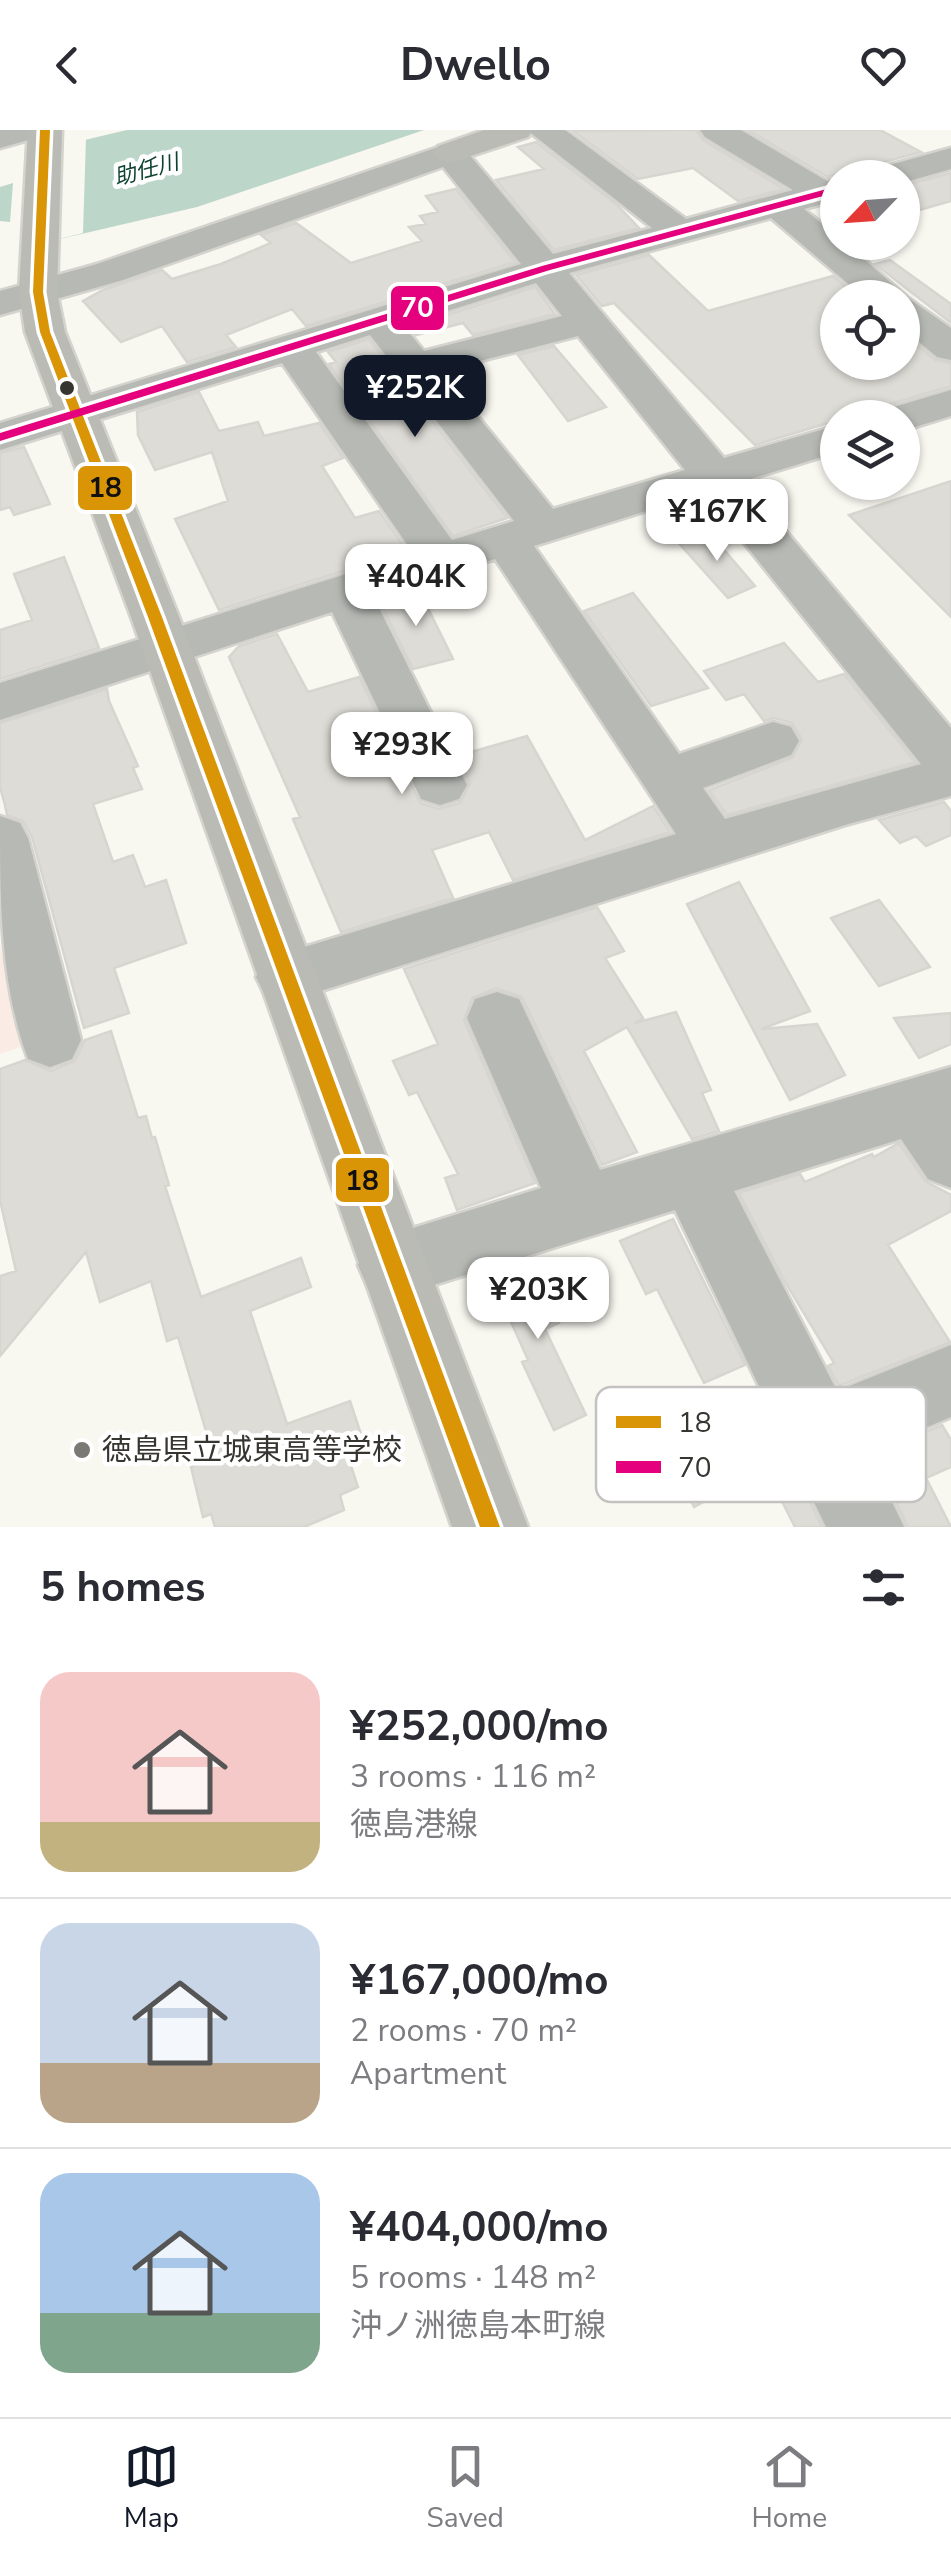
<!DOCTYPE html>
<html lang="en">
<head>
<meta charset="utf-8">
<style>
	:root { --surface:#fff; --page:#f2f2f3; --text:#2b2b33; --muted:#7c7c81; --line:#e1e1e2; --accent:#111827 }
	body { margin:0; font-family:"Nunito Sans","Noto Sans JP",sans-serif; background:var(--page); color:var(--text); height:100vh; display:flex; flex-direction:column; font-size:38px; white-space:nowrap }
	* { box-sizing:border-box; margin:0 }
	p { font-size:32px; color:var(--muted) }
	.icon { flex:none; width:55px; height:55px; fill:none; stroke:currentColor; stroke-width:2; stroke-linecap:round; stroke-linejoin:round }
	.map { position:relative; height:1397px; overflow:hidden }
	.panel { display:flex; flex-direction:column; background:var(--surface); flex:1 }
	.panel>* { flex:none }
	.needle { width:65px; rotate:245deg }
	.tools { position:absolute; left:820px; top:30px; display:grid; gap:20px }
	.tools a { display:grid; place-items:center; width:100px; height:100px; border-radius:50%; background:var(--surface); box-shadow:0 2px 8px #0004; font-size:50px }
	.price { position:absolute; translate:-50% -85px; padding:0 22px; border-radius:20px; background:#fff; color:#222; font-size:32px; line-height:65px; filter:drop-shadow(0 2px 5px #0008) }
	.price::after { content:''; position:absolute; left:50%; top:60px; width:30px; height:22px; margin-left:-15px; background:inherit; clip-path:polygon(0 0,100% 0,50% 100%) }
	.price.active { background:var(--accent); color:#fff }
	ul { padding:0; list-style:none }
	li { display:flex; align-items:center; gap:30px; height:250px; padding:0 40px }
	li+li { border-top:2px solid var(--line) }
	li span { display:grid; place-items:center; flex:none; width:280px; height:200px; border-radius:30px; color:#555 }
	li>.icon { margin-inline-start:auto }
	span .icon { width:120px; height:120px; fill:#fffc; stroke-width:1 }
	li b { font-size:42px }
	h2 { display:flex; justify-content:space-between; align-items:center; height:120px; padding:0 40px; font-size:42px }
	header { display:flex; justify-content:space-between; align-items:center; height:130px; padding:0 40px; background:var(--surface); font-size:45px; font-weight:700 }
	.menu { display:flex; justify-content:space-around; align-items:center; height:140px; border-top:2px solid var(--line); background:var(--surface); font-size:28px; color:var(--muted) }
	.menu a { display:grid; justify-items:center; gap:5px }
	.menu .active { color:var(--accent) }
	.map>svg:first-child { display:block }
	.green { fill:#faebe4 }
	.water { fill:#bcd6c9 }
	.pier { fill:#f8f7f0 }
	.building { fill:#dedcd6; stroke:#d7d5d0; stroke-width:2.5 }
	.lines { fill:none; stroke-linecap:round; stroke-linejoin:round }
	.minor-casing { stroke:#d4d3ce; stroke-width:5 }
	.major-casing { stroke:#d4d3ce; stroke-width:5 }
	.minor { fill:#b7b9b4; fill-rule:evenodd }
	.major { fill:#b9bbb4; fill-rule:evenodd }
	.bus-1-casing { stroke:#fff; stroke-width:7 }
	.bus-2-casing { stroke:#fff; stroke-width:7 }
	.bus-1 { fill:#da9507; fill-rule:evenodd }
	.bus-2 { fill:#e5007d; fill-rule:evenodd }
	.bus-dot { fill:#363530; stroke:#fff; stroke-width:4 }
	.poi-dot { fill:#7a7973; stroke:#fff; stroke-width:4 }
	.labels { text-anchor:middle; stroke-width:9; stroke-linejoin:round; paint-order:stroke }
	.far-water-label { font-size:22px; font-style:italic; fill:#0d4131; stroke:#fff }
	.near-poi-label { font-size:30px; fill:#363530; stroke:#fff; text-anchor:start }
	.key { fill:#fff; stroke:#c3c2c1; stroke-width:2.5 }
	.key-label { font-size:28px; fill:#363530 }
	.line-badge { stroke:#fff; stroke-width:4 }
	.badge-label { font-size:28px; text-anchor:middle; font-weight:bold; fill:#fff }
	.pale-badge-label { font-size:28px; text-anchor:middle; font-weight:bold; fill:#111 }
</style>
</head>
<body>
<header><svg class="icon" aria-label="back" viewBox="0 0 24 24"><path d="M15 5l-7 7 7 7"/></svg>Dwello<svg class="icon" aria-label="heart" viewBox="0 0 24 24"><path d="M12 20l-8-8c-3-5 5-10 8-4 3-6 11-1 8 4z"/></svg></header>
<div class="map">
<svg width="951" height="1397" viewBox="0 0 951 1397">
	<rect width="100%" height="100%" fill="#f8f7f0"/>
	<path class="green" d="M0,814l23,102 -23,8z"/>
	<path class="water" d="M127,0h297l-227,77 -197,46v-93z"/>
	<path class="pier" d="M86,8l-3,95 -83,21v-33l10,1 3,-39 -13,4v-29z"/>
	<path class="building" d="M696,0l7,10 81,49 -46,12 -45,-33 -55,11 -65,-48z
		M748,0h132l41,22 -93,25z
		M536,12l81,63 22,23 -85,22 -58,-70 48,-11 -26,-22z
		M951,43v28l-49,14v-29z
		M456,59l59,73 -209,64 -14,-17 -66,26 10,12 -49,15 -25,-36 -41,16 -38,-41 20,-11 59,-20 10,9 49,-15 50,-21 -10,-8 35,-12 55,40 71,-22 -13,-14 17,-3 -6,-8 18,-4 -12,-16z
		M649,125l59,56 125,-35 26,22h-21v64h64v-29l33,27 16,3v23l-196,59 -141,-142 -12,3 -26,-31z
		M890,130l61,44v19l-76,-59z
		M535,157l20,27 -82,21 -10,-12 -47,12 -7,-8z
		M369,209l86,112 52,67 -54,18 -124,-172 7,-2 -8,-10z
		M554,216l52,61 -38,14 -50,-66z
		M199,262l20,39 39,-9 6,14 55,-13 24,35 -21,8 33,52 24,-7 28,40 -188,59 -44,-91 53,-18 -16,-49 -57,18 -17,-35 -1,-23z
		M24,317l26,57 -36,11 -4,-8 -10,3v-57z
		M951,351v136l-102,-102z
		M708,401l47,55 -27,12 -51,-57z
		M64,427l35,91 -99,31v-49l32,-10 -18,-46z
		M418,458l35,71 -40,10 -34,-69z
		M633,463l75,95 -57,18 -67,-95z
		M277,504l31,58 51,-15 61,126 19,6 21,-6 10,-20 -13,-27 70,-20 58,104 68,-34 17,26 -157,48 -24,-48 -57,18 21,48 -112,34 -48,-113 7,-2 -71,-160 10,-11z
		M784,513l34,39 26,-8 71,88 -188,53 -18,-25 83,-32 10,-19 -10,-16 -18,-5 -10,3 -20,-27 -18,6 -22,-29z
		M107,559l2,12 29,65 -5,2 9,21 -49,15 20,58 20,-7 12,32 21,-7 20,63 -72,25 15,45 -45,15 -52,-191 -9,-16 -16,-6 -2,-10 -5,-18v-64z
		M944,672l7,9v24l-25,11 -10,-10 -16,7 -21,-23z
		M739,752l71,129 -49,18 56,-5 28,51 -55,25 -103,-196z
		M879,770l51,67 -51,19 -48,-68z
		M597,777l27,44 -19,7 38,60 -8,5 41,-11 35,78 -9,3 17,38 -27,8 -65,-112 -43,24 53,101 -35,13 -80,-168 -26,-9 -24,10 -8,22 71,163 -78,27 -12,-32 13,-4 -41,-82 -8,3 -16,-34 45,-17 -34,-75z
		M951,883v31l-32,14 -25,-40z
		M111,901l27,87 8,-2 6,22 3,-1 14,48 -4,1 36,111 100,-39 10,29 -61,24 37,113 63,-23 17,51 -18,8 9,27 -18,8 4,15 -40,17h-89l-4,-13 -8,3 -12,-50 23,-9 -36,-121 -11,4 -16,-60 -51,21 -14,-50 -86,104v-80l16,-5 -16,-71v-131l25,-9 26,11 24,-10 10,-21z
		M899,1013l26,38 26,14v16l-63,34 62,97 -111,44 -11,-20 6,-3 -49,-81 -46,-89 61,-19 5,8 67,-28 2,3z
		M673,1089l72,146 -41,18 -47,-94 -11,5 -26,-53z
		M515,1134l3,7 14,-6 27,58 -14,6 41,86 -32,15 -32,-68 6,-2 -39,-88z
		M714,1284l30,66 -50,27 -31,-67z
		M942,1295l9,15v27l-25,11 25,49h-43l-35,-73z
		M788,1326l34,71h-27l-31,-61z"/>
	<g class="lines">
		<g class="minor-casing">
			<path id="minor" d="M0,0h44l-5,7 -39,11z
				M527,0h38l121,89 107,-29 -88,-53 -5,-7h41l86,51 11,-2v21l-34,9 34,28v5h7l63,56 43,30v32l-14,-3 -35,-29v-30h-37l-94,-80 -202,55 155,185 114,-33v27l-94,29 207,247v68l-106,29 -559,177 -21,-7 -9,-18 9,-18 411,-125 -181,-275 -121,39 93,187 -8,14 -19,6 -19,-6 -89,-187 -332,108v-37l413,-130 -131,-190 -282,87v-27l521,-159 -78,-97 -320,113 -123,35v-24l97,-27 353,-121 12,3 91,108 99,-26zM536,153l26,33 -138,35 -21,-26zM370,205l144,186 -62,19 -136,-188zM578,206l107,134 -132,39 -112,-138zM704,363l217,271 -196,55 -22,-31 88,-33 8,-14 -8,-14 -18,-5 -94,32 -145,-208z
				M951,18v21l-49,14v-5h-39l5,-7z
				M951,260v26l-49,15v-13h-21l6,-9z
				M0,686l20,7 8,15 53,202 -9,19 -22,8 -22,-8c-28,-75 -28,-161 -28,-243z
				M497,862l22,7 81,171 351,-103v121l-23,-9 -27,-40 -167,52 103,200 114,-46v72l-83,35 36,75h-78l-151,-317 -283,88 -24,-10 -10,-23 10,-23 173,-54 -74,-170 8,-19z"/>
		</g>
		<g class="major-casing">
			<path id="major" d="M28,0h34l-5,162 8,40 114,285 349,910h-76l-321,-910 -106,-285 -6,-40z
				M484,0h49l-5,7 -78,26 -12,-3 -5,-7 5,-7z"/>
		</g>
		<use href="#minor" class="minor"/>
		<use href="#major" class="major"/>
		<g class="bus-1-casing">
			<path id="bus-1" d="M40,0h10l-7,162 7,40 112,285 338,910h-20l-332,-910 -108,-285 -7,-40z"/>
		</g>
		<g class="bus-2-casing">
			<path id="bus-2" d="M838,56v6l-288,78 -550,171v-8l542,-167z"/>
		</g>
		<use href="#bus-1" class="bus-1"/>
		<use href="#bus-2" class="bus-2"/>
	</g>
	<circle class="bus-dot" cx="67" cy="258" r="9"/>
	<circle class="poi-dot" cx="82" cy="1320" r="10"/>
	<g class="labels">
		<g class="far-water-label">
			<text transform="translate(146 39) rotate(-15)" y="8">助任川</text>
		</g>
		<g class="near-poi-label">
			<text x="102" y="1330">徳島県立城東高等学校</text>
		</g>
	</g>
	<rect x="596" y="1257" width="330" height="115" rx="15" class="key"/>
	<rect x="616" y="1286" width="45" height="12" fill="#da9507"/>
	<rect x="616" y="1331" width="45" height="12" fill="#e5007d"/>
	<g class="key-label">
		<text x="678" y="1302">18</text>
		<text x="678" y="1347">70</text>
	</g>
	<g class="line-badge">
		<rect x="389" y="154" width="57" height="48" rx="10" fill="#e5007d"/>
		<rect x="76" y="334" width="58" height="48" rx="10" fill="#da9507"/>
		<rect x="334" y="1026" width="57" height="48" rx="10" fill="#da9507"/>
	</g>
	<g class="badge-label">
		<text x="417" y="187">70</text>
	</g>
	<g class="pale-badge-label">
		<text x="105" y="367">18</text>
		<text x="362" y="1060">18</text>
	</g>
</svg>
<div class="tools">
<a><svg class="needle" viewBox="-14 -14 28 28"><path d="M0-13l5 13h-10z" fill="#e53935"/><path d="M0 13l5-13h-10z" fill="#7c7c81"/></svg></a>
<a><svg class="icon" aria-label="locate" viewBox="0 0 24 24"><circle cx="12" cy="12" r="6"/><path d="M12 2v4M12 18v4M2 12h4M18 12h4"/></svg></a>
<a><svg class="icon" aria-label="layers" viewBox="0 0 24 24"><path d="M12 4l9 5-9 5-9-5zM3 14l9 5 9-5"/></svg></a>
</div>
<b class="price active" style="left:415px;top:310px">¥252K</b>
<b class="price" style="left:717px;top:434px">¥167K</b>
<b class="price" style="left:416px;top:499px">¥404K</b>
<b class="price" style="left:402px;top:667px">¥293K</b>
<b class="price" style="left:538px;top:1212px">¥203K</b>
</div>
<section class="panel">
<h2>5 homes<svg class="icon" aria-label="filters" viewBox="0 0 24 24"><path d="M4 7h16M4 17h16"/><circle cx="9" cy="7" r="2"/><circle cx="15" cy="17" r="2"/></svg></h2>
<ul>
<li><span style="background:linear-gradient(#f6c9c9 75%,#c2b280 0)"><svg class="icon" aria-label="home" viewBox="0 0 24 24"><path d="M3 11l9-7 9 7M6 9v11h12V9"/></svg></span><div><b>¥252,000/mo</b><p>3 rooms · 116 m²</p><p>徳島港線</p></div></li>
<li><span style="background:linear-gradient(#c9d6e8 70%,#b9a48a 0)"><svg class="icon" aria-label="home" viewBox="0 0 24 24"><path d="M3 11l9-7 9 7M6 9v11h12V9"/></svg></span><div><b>¥167,000/mo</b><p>2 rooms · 70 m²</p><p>Apartment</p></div></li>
<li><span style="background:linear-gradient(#a9c7e8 70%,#7fa58c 0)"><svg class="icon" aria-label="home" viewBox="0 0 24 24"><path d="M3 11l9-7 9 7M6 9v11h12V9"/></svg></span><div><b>¥404,000/mo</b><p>5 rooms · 148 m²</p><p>沖ノ洲徳島本町線</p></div></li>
</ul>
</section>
<nav class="menu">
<a class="active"><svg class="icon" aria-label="map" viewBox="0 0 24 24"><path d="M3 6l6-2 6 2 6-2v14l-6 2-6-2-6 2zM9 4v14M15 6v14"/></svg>Map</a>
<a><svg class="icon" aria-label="saved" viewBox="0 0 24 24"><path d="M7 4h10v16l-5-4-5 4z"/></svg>Saved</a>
<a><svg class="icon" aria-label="home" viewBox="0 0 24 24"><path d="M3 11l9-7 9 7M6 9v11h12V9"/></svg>Home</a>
</nav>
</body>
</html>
